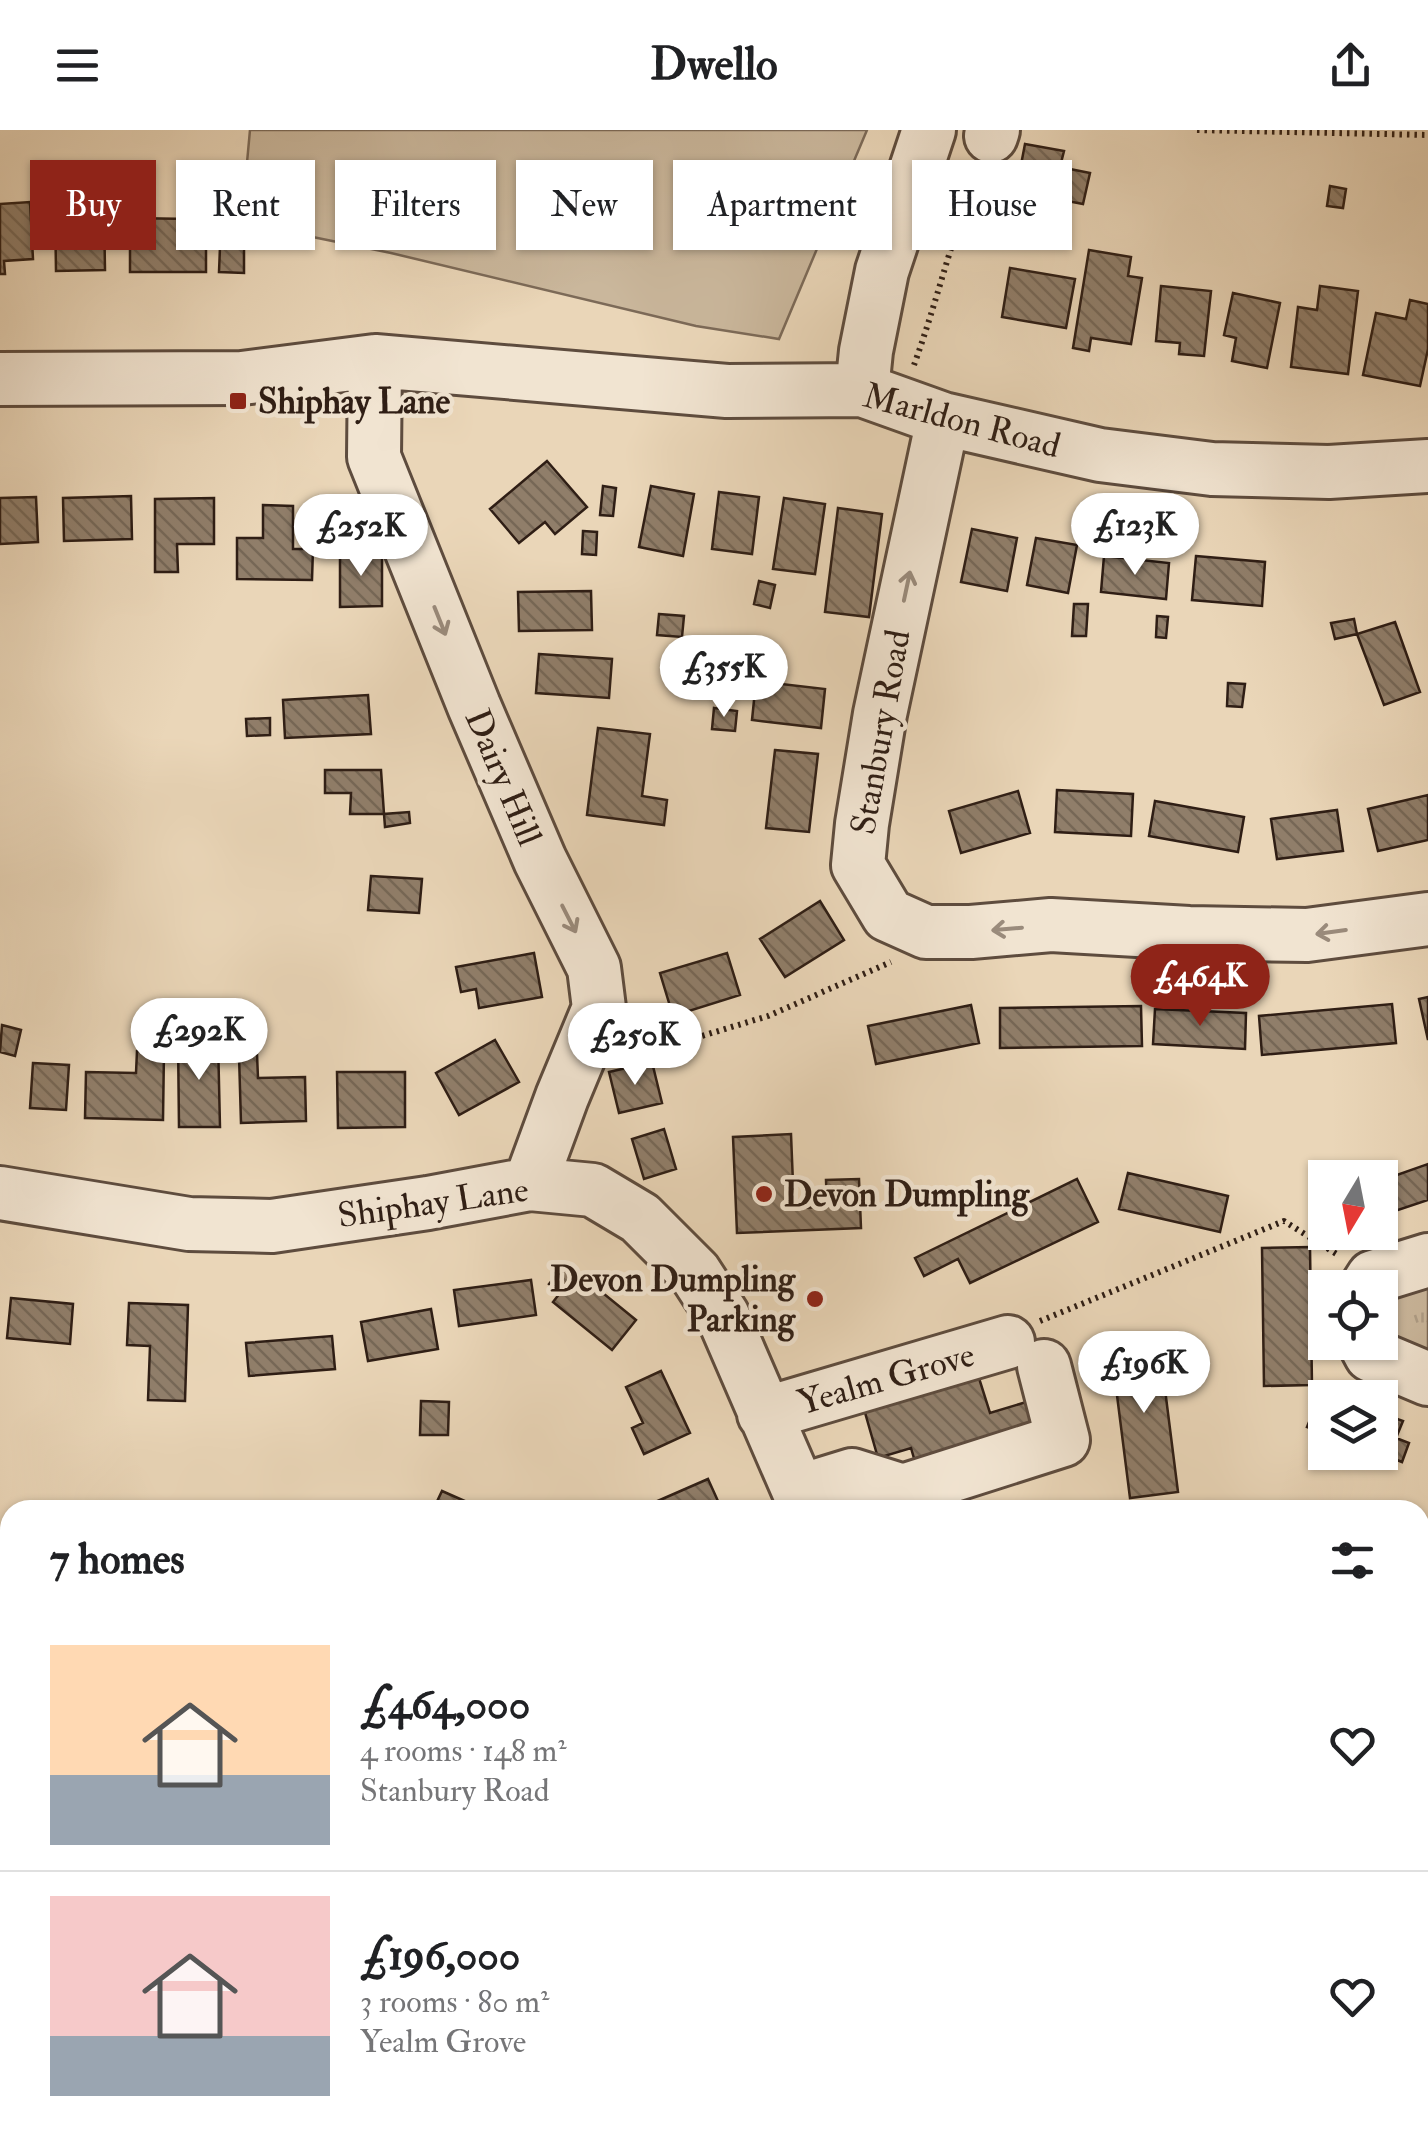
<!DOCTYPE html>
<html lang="en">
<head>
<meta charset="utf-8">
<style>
	:root { --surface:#fff; --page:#f2f2f2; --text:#202124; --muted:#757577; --line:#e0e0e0; --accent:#8f2418 }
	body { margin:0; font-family:"IM FELL Double Pica",serif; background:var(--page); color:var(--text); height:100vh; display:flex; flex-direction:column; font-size:38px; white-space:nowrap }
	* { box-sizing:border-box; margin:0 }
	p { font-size:32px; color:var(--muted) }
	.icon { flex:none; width:55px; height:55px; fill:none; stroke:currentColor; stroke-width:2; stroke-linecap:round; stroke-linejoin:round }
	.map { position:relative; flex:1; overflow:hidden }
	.sheet { position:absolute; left:0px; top:1370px; width:1430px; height:642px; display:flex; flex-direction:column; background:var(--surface); border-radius:30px 30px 0 0; box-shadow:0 2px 8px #0004 }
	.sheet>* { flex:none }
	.guide { position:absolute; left:30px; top:30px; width:1370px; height:90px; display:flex; gap:20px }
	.needle { width:65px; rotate:190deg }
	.fabs { position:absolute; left:1308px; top:1030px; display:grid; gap:20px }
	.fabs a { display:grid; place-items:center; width:90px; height:90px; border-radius:0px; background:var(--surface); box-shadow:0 2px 8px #0004; font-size:50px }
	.price { position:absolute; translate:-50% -85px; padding:0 22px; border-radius:35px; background:#fff; color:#222; font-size:32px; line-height:65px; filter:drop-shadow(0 2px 5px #0008) }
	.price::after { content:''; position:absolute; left:50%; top:60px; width:30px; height:22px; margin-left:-15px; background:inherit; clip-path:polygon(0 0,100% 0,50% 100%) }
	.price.active { background:var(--accent); color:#fff }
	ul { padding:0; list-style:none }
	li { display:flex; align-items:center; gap:30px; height:250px; padding:0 50px }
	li+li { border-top:2px solid var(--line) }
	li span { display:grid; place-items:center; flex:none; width:280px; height:200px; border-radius:0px; color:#555 }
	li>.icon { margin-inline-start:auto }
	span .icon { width:120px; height:120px; fill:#fffc; stroke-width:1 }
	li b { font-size:42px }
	h2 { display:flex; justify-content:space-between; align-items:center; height:120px; padding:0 50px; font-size:42px }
	.pill { padding:0 35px; border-radius:0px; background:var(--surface); box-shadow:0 2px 8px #0004; font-size:35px; line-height:90px }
	.pill.active { background:var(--accent); color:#fff }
	header { display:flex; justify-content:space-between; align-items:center; height:130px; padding:0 50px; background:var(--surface); font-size:45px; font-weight:700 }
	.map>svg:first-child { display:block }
	.grass { fill:url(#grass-tufts); stroke:#7c6a58; stroke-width:2.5 }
	.green { fill:#cab79c; stroke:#7c6a58; stroke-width:2.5 }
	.building { fill:url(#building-back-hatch); stroke:#2f1e15; stroke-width:2.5 }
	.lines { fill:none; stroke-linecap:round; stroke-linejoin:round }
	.minor-casing { stroke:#5e4c3e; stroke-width:58 }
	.path { stroke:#2f1e15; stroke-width:6; stroke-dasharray:2.5 5; stroke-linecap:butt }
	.minor { stroke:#f1e4d1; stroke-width:52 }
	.oneway { stroke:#9a8b7c }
	.poi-dot { fill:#8f2418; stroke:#f1e4d1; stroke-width:4 }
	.labels { text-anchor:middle; stroke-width:9; stroke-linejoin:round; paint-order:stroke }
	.poi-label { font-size:35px; font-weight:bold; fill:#2f1e15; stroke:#f1e4d1; text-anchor:start }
	.street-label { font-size:35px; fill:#2f1e15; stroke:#f1e4d1 }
</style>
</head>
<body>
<header><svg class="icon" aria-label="menu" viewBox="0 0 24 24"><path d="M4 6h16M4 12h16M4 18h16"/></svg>Dwello<svg class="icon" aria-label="share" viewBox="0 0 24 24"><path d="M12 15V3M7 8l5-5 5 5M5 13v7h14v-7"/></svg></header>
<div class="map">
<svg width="1428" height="2011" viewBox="0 0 1428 2011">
	<defs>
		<pattern id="grass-tufts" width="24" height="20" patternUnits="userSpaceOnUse" patternTransform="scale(2.5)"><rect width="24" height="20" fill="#cab79c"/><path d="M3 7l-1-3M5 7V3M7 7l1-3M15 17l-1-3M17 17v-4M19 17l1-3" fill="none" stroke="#ae9d86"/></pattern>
		<pattern id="building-back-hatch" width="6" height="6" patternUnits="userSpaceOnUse" patternTransform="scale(2.5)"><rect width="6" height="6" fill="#907e6a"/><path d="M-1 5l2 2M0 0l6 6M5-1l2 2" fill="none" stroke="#766756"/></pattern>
	</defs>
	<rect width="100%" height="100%" fill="#ead6b8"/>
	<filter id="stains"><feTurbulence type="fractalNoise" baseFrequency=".002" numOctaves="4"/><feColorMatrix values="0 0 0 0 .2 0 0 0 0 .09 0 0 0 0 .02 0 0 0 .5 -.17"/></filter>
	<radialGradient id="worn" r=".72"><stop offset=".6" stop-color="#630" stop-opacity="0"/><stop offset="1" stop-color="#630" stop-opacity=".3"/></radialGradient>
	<path class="grass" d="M1428,1130v119l-48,-37v-54z"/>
	<path class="green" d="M250,0h617l-88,209 -83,-13 -305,-73 -93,-19 -41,-14 -14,-14z"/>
	<path class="building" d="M1025,14l39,7 -4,16 30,6 -7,31 -67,-13z
		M1330,56l16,3 -3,19 -16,-2z
		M30,72l3,57 -29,2 1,13h-5v-70z
		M104,78l1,62 -49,1 -1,-62z
		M130,88l60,1v24h16v29h-76z
		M220,117h24v26l-25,-1z
		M1089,120l42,7 -3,19 14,2 -11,66 -40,-6 -2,13 -16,-3z
		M1010,138l65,11 -9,49 -64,-11z
		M1161,156l50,5 -7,65 -25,-2 1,-11 -24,-2z
		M1320,156l38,5 -10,83 -57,-7 7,-60 19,3z
		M1233,163l47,10 -13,65 -35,-7 4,-23 -12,-3z
		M1410,170l18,4v45l-8,37 -57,-11 13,-62 30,6z
		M547,331l40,46 -32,27 -10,-12 -26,21 -29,-34z
		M603,356l13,2 -3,28 -13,-1z
		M651,356l43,8 -11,62 -44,-9z
		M719,362l40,5 -7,57 -40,-5z
		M131,366l1,43 -68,2 -1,-43z
		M36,367l2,45 -38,2v-46z
		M214,368v46h-37l1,28h-23v-73z
		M784,368l41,6 -10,70 -42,-5z
		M263,375l30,1v43h20l-1,31 -75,-1v-41h26z
		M838,378l44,6 -13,103 -44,-5z
		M972,399l45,9 -10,53 -46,-9z
		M583,401l14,1 -1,23 -14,-1z
		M1036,408l41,7 -9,48 -41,-8z
		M382,422v54l-42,1v-54z
		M1104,426l65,7 -3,36 -65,-7z
		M1196,426l69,6 -3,44 -70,-6z
		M759,451l16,4 -5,23 -16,-4z
		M591,461l1,39 -73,1 -1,-39z
		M1074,474h14l-2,32h-14z
		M659,484l25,2 -2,21 -25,-2z
		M1157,486l11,1 -2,21 -10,-1z
		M1354,489l3,15 -22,5 -4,-16z
		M1395,492l25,70 -36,13 -27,-71z
		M539,524l73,5 -3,39 -73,-5z
		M756,551l69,8 -4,39 -69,-8z
		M1228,553l17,1 -3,23 -15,-1z
		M368,565l3,39 -86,4 -2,-38z
		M714,578l23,3 -2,20 -23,-2z
		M270,588v17l-23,1 -1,-17z
		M598,598l52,6 -8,62 25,4 -3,25 -77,-10z
		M775,620l43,4 -9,78 -43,-4z
		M325,640h56l3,44h-34l1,-21h-26z
		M1057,660l76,4 -2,42 -76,-4z
		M1018,661l12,42 -69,20 -12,-42z
		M1428,665v45l-50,11 -10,-42z
		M1155,671l89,16 -6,35 -89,-16z
		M1337,680l6,41 -66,8 -6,-40z
		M409,682l1,11 -25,4 -1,-13z
		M371,746l51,3 -3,34 -51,-3z
		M820,771l24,39 -59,37 -25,-38z
		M534,823l8,44 -63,11 -3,-19 -15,3 -5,-25z
		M727,823l13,42 -67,21 -13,-43z
		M1428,867v43l-9,-41z
		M1392,874l4,39 -134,12 -3,-39z
		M971,875l8,38 -103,21 -8,-38z
		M1141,876l1,40 -142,2v-40z
		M1155,879l91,4 -1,36 -92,-5z
		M2,895l19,5 -6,26 -15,-4z
		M178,909h40l2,88h-41z
		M495,910l24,42 -60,33 -23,-42z
		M137,921h27l-1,69 -78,-2 1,-46 50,1z
		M257,924l1,24 47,-1 1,44 -65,2 -2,-68z
		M652,932l10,41 -43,10 -10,-41z
		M33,933l36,2 -3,45 -36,-2z
		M337,942h68v55l-67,1z
		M664,999l12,40 -32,10 -12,-40z
		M791,1004l3,74 33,-1 -1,-27 33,-1 2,49 -124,5 -4,-96z
		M1428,1034v36l-48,16v-35z
		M1128,1043l100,23 -8,36 -101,-23z
		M1077,1049l21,43 -128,61 -12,-24 -34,17 -9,-18z
		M1325,1070v30l-4,1 -10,-26z
		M1343,1102h27l-24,9z
		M1310,1117l2,138 -48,1 -2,-138z
		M566,1133l70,57 -24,30 -59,-48 7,-9 -11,-9z
		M531,1150l5,35 -77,11 -5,-36z
		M11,1168l62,6 -3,40 -63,-6z
		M129,1173l59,2 -3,96 -37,-1 2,-54 -23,-1z
		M431,1179l7,40 -70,12 -7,-39z
		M1158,1204l20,158 -48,6 -20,-158z
		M332,1206l3,33 -86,7 -3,-33z
		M661,1241l29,62 -46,21 -12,-26 11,-5 -17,-36z
		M978,1245l12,38 46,-14 9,31 -125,49 -9,-31 -33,10 -14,-49z
		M421,1271l28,1 -1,33h-28z
		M1315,1277l10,3v24l-18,-7z
		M1380,1283l23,8 -7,17 13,5 -7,19 -25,-10h3z
		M708,1349l14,31h-85z
		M442,1361l43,19h-52z
		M0,1513l10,15v57l-10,7z
		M10,1879v65l-10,-5v-40z
		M1420,1947l5,47h-5z
		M490,2002h87l3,5 -7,4h-96z
		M1109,2002h82l3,9h-82z
		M1294,2002h121l1,9h-121z"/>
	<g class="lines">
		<g class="minor-casing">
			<path id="minor" d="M991,6l2,-6
				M375,231l-1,96 100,249 66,154 54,108 5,40 -37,89 -32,87
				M0,249l242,-1 133,-17 352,30 135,-1 81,29 157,36 112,14 117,3 99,-6
				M862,260l4,-39 16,-80 47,-141
				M943,289l-63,295 -18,110 -4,41 30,50 38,17h45l80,-7 138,8 118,2 121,-16
				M0,1063l189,31 83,2 156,-23 102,-19 63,6 47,28 55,55 28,43 84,194
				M1366,1158l7,-11 55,-17
				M1364,1212l7,13 57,24
				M764,1284l244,-72
				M800,1361l52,-16 51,16 160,-51 -19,-74
				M615,2002l4,9
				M970,2002l2,9
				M722,2011l29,-9"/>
		</g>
		<path class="path" d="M1197,0l231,5
			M914,235c23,-63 38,-129 63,-192
			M630,908l31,9 21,-5 86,-26 123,-54
			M1040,1191l244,-100 54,34
			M0,1702l10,1"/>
		<use href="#minor" class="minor"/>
	</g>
	<defs><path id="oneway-shaft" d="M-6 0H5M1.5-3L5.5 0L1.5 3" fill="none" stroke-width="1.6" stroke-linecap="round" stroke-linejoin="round" transform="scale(2.5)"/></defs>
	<g class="oneway">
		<use href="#oneway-shaft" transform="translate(907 456) rotate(-78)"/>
		<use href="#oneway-shaft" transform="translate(440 491) rotate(68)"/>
		<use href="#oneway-shaft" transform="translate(569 789) rotate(63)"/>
		<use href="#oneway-shaft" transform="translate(1007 799) rotate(175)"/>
		<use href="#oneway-shaft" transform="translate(1331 802) rotate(172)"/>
	</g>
	<g class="poi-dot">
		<rect x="228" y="261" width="20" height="20" rx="5"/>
		<circle cx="764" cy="1064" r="10"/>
		<circle cx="815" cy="1169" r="10"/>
	</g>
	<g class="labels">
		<g class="poi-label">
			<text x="258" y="283">Shiphay Lane</text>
			<text x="784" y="1076">Devon Dumpling</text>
			<text x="795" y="1161" text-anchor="end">Devon Dumpling<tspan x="795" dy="40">Parking</tspan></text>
		</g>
		<g class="street-label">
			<text transform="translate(962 290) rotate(15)" y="12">Marldon Road</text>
			<text transform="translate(880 602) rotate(-80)" y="12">Stanbury Road</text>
			<text transform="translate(504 647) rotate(67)" y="12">Dairy Hill</text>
			<text transform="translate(433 1072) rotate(-8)" y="12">Shiphay Lane</text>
			<text transform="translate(886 1248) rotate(-16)" y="12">Yealm Grove</text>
		</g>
	</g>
	<rect width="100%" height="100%" filter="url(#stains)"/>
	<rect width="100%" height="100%" fill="url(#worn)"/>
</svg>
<div class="fabs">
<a><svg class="needle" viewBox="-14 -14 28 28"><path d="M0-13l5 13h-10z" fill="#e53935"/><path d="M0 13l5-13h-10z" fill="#757577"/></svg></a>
<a><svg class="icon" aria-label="locate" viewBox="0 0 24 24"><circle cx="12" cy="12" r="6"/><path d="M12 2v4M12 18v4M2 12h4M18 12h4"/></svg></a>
<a><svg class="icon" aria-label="layers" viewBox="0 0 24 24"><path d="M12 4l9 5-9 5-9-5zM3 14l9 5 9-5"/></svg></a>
</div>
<b class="price" style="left:1135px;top:448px">£123K</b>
<b class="price" style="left:361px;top:449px">£252K</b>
<b class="price" style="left:724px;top:590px">£355K</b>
<b class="price active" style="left:1200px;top:899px">£464K</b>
<b class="price" style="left:199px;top:953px">£292K</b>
<b class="price" style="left:635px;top:958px">£250K</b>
<b class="price" style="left:1144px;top:1286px">£196K</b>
<div class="guide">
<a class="pill active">Buy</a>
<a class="pill">Rent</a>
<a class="pill">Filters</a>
<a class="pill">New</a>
<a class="pill">Apartment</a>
<a class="pill">House</a>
</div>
<section class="sheet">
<h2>7 homes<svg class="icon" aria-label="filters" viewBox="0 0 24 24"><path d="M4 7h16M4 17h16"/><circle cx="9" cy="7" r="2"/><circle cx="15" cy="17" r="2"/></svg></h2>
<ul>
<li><span style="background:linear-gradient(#ffd9b3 65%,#9aa5b1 0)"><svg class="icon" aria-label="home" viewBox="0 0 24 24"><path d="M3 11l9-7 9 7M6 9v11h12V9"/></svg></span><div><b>£464,000</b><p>4 rooms · 148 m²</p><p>Stanbury Road</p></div><svg class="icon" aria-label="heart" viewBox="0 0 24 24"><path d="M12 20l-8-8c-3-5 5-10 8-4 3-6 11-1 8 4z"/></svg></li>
<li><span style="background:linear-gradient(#f6c9c9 70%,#9aa5b1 0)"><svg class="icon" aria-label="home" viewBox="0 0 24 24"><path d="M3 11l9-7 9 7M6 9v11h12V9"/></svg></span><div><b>£196,000</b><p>3 rooms · 80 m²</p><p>Yealm Grove</p></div><svg class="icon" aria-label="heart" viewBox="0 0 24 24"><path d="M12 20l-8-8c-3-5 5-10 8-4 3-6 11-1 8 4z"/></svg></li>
</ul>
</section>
</div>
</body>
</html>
